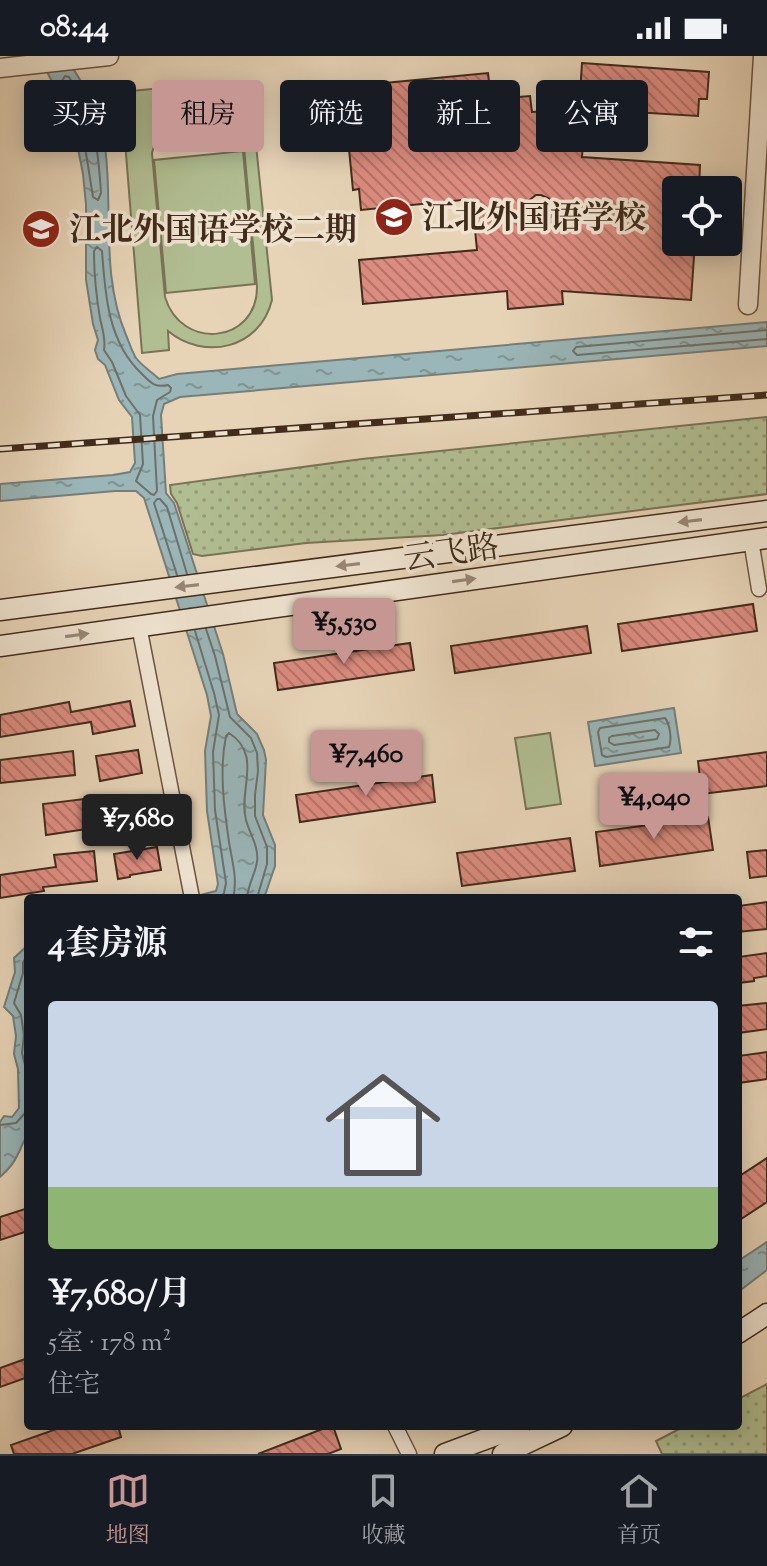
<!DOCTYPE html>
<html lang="zh">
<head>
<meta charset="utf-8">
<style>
	:root { --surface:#171b24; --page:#242831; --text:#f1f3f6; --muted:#9ea1a6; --line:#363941; --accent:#c59692 }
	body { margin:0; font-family:"Sorts Mill Goudy","Noto Serif SC",serif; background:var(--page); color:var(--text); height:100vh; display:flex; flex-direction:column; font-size:30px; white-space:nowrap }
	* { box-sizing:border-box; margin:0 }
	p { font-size:26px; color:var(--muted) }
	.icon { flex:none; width:44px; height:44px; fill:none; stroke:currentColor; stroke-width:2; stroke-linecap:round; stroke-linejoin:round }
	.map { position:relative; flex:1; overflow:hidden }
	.drawer { position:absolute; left:24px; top:838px; width:718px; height:536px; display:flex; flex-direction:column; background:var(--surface); border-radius:8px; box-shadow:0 4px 20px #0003 }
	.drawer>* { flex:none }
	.hud { position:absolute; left:24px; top:24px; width:720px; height:72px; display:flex; gap:16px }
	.controls { position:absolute; left:662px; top:120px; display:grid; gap:16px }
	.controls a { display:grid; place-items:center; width:80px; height:80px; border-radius:8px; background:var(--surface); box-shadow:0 4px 20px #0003; font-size:40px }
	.price { position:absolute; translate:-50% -68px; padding:0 18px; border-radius:8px; background:var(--accent); color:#111; font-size:26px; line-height:52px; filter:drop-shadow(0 2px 4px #0008) }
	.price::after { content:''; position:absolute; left:50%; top:48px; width:24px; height:18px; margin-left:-12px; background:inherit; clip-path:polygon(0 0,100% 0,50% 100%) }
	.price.active { background:#222; color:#fff }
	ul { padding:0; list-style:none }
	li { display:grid; align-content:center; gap:16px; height:424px; padding:0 24px }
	li span { display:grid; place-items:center; height:248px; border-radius:8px; color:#555 }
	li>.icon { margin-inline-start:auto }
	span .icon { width:144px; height:144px; fill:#fffc; stroke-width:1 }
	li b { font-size:34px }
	h2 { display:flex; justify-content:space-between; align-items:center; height:96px; padding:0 24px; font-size:34px }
	.tag { padding:0 28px; border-radius:8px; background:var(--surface); box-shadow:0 4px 20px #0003; font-size:28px; line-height:72px }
	.tag.active { background:var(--accent); color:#111 }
	.status { display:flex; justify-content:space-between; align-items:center; height:56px; padding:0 40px; background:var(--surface); direction:ltr }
	.status svg { height:22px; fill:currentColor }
	.tab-bar { display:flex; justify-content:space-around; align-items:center; height:112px; border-top:2px solid var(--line); background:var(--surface); font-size:22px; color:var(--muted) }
	.tab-bar a { display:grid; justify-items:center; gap:4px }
	.tab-bar .active { color:var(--accent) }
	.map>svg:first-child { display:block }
	.grass { fill:url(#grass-dots); stroke:#797456; stroke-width:2 }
	.garden { fill:#b1be92; stroke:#797456; stroke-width:2; fill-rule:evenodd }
	.water { fill:url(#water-ripples); stroke:#767e79; stroke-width:2 }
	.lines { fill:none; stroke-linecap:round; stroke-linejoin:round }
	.shore { stroke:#6e706a; stroke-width:2 }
	.building { fill:url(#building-back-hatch); stroke:#412b1b; stroke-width:2; fill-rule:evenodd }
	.minor-casing { stroke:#6a5542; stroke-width:17 }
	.tertiary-casing { stroke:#6a5542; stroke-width:21 }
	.secondary-casing { stroke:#412b1b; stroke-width:23 }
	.minor { stroke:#efe3d0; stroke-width:14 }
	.tertiary { stroke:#efe3d0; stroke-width:18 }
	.secondary { stroke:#efe3d0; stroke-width:20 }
	.rail-casing { stroke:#412b1b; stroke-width:7 }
	.rail { stroke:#efe3d0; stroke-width:4; stroke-dasharray:12; stroke-linecap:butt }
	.oneway { fill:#988776 }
	.labels { text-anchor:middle; stroke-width:7; stroke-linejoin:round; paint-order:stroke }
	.poi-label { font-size:32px; font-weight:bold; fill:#412b1b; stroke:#efe3d0; text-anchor:start }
	.street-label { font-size:32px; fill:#412b1b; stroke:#efe3d0 }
</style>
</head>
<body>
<div class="status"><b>08:44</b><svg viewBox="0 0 49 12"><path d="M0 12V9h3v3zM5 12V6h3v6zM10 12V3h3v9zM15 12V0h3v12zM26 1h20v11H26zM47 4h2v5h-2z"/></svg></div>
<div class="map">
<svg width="767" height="1398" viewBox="0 0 767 1398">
	<defs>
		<pattern id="grass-dots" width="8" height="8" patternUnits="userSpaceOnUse" patternTransform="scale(2)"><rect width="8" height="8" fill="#b1be92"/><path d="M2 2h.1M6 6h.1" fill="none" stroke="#929b76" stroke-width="1.8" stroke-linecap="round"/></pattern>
		<pattern id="water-ripples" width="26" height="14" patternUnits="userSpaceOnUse" patternTransform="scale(2)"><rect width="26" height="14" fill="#9ab6b8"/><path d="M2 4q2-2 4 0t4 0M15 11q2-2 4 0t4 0" fill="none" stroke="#7f9495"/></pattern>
		<pattern id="building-back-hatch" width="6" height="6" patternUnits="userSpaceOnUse" patternTransform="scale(2)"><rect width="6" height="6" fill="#dc8c80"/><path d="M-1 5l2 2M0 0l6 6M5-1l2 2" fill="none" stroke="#b47368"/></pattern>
	</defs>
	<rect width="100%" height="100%" fill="#e7d4b7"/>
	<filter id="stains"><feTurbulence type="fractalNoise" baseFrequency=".0025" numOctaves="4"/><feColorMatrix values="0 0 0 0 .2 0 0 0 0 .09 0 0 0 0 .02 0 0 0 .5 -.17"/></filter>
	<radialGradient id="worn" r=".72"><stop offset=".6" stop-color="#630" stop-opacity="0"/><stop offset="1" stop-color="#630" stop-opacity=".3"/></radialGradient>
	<path class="grass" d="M767,361v77l-324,41 -137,8 -104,13 -9,-2 -16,-51 -6,-9 -1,-9 192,-26z
		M767,1328v70h-105l-6,-13 29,-15h53v-27z"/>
	<path class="garden" d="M173,31l2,13c32,-15 69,2 80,35l17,165c-12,49 -68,61 -104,31l1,19 -27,3 -21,-261zM196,54c25,-1 42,15 48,38l13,139c0,57 -76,64 -92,10l-13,-144c6,-25 19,-38 44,-43z
		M243,95l12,133 -89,9 -12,-133z
		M550,677l11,71 -35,5 -11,-71z"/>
	<path class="water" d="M39,0h26c16,25 32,48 38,77 12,67 -4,139 23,202 3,7 6,17 10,23 6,8 16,14 23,21l18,-5 590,-52v24l-587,51 -16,7 -3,11 5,78 8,10 49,151 14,60 20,20 7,16 2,10 -3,55 12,30v21l-11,32h-75l27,-7 2,-7 -11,-73 -2,-60 6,-35 -4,-21 -63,-197 -8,-7h-21l-115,10v-17l113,-9 17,-3 5,-9 -3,-46 -13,-17 -14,-35 -7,-6 -3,-9 3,-10 -5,-16 -7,-44v-75l-3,-31 -10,-51z
		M674,652l7,45 -86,13 -7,-44z
		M28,889v191c-6,6 -6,11 -10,18 -4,9 -11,17 -18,23v-55l4,-6 8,1 7,-9 -1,-39 -4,-15 2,-18 -3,-20 -9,-9 11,-35 -1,-14z
		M767,1186v28l-29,22v-31z"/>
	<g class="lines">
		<path class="shore" d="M65,20l4,1c26,41 29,69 32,116l-3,7 -5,-3 -12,-75 -19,-41z
			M97,191l5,4c3,43 6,92 40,123 9,9 13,14 26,11l3,3 -1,4 -13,8 -4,16 4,75 -3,4 -3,-1 -15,-13 7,-17 -3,-49 -14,-19 -14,-34 -8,-12c2,-12 -2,-21 -4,-32 -4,-23 -6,-45 -6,-67z
			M767,274l-191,17 -3,4 4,4 190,-16
			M177,519l-23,-72 3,-4h3l7,8 20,67
			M206,573l9,27 15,61 21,21 6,15 1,18 -3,24v21l12,31v17l-10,34
			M195,575l19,62 5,22 -6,37 2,58 11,73 -2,10 -4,5
			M665,662c5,6 7,22 4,29l-63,10 -4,-2 -4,-23 2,-4z
			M655,674l4,4 -2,5 -43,6 -5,-3v-4l3,-2z
			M233,842c5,-18 -1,-37 -4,-56 -5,-34 -10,-72 -3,-106l3,-3c34,22 9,56 17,87 4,15 13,26 11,42 -2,12 -9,23 -10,36
			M0,1069l16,-2 9,-10 2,-6 -1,-38 -4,-16 2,-18 -3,-20 -7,-12 9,-30v-11l5,-6"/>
	</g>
	<path class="building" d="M582,7l127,9 -2,27h-8l-1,17 -113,-7 -3,48 118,8 -1,25h-23v52h19l-4,58 -129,-9 1,13 -55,5 -1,-18 -144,13 -4,-44 118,-10 -5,-51 -111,11 -2,-21 -6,1 -10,-103 145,-14 3,26 39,-3 2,16 47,-3zM536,139h5l9,4 4,9 -3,9 -8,6 -10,-1 -7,-7 -1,-5 3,-9z
		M753,548l4,27 -135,20 -4,-27z
		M587,570l4,27 -136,20 -4,-27z
		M410,587l4,27 -136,20 -4,-27z
		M130,645l5,25 -42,8 -2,-12 -91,15v-22l69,-13 2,10z
		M138,694l4,23 -42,8 -4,-25z
		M73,695l2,24 -75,8v-23z
		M767,696v34l-65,8 -4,-33z
		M432,719l3,27 -135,20 -4,-27z
		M84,743l3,30 -41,6 -3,-31z
		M147,743l3,23 -31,5 1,3 -13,2 -4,-25z
		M708,761l5,33 -113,16 -4,-34z
		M570,782l5,33 -113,15 -5,-33z
		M157,791l4,23 -31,5v2l-12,2 -4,-25z
		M767,794v26l-17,2 -3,-26z
		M94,795l3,30 -54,6 1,4 -44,7v-23l56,-8 -2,-12z
		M767,846v27l-29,3v-26z
		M767,897v23l-13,2v3l-16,2v-26z
		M767,947v26l-29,4v-27z
		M767,996v27l-29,4v-27z
		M767,1102v44l-29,19v-44z
		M28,1152v23l-28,9v-23z
		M28,1302v19l-28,10v-19z
		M65,1370h53l3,11 -49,17h-58l-3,-9z
		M330,1370h3l8,23 -13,5h-70z"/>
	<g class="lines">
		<g class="minor-casing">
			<path id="minor" d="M751,484l8,49
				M139,570l53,272
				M395,1370l14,28"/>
		</g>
		<g class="tertiary-casing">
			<path id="tertiary" d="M0,12l109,-12
				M748,249l15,-249"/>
		</g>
		<g class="secondary-casing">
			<path id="secondary" d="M0,554l767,-99
				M0,590l767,-108
				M738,1277l29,-19
				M445,1398l75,-28
				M503,1398l59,-28"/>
		</g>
		<use href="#minor" class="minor"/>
		<use href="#tertiary" class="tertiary"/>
		<use href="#secondary" class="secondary"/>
		<g class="rail-casing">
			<path id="rail" d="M0,393l767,-54"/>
		</g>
		<use href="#rail" class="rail"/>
	</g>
	<defs><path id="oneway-solid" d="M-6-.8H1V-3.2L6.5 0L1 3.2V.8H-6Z" transform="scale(2)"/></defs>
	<g class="oneway">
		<use href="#oneway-solid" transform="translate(690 465) rotate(173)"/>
		<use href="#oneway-solid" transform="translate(348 509) rotate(173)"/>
		<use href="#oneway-solid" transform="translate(464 524) rotate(-8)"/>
		<use href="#oneway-solid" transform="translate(187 530) rotate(173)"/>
		<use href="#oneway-solid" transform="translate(77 579) rotate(-8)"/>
	</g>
	<defs>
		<g id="school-disc" transform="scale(2)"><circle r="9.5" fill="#8f2418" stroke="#efe3d0"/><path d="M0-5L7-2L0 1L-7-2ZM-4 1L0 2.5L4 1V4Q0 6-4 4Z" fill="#fff"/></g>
	</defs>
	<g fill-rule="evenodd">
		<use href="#school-disc" x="394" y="161"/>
		<use href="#school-disc" x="41" y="173"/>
	</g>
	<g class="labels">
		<g class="poi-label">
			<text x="422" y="172">江北外国语学校</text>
			<text x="69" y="184">江北外国语学校二期</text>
		</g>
		<g class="street-label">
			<text transform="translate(451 496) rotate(-8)" y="11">云飞路</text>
		</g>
	</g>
	<rect width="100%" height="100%" filter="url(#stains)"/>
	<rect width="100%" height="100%" fill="url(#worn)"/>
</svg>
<div class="controls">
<a><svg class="icon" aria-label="locate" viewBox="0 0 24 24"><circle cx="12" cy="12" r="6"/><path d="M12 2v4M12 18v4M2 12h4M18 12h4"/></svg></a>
</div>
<b class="price" style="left:344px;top:610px">¥5,530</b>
<b class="price" style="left:366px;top:742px">¥7,460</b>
<b class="price" style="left:654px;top:785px">¥4,040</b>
<b class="price active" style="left:137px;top:806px">¥7,680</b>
<div class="hud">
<a class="tag">买房</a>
<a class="tag active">租房</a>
<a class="tag">筛选</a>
<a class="tag">新上</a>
<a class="tag">公寓</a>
</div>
<section class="drawer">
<h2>4套房源<svg class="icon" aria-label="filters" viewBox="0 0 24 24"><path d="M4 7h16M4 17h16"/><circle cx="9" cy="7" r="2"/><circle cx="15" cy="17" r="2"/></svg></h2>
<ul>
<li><span style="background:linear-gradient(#c9d6e8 75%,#8fb573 0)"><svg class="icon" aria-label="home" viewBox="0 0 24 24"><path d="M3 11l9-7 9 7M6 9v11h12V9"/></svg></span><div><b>¥7,680/月</b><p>5室 · 178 m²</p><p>住宅</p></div></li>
</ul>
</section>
</div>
<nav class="tab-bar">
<a class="active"><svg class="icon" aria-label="map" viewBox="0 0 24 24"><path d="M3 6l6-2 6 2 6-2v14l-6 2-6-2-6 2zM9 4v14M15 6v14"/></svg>地图</a>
<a><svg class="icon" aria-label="saved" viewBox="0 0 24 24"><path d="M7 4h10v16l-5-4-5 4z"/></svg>收藏</a>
<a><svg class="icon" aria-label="home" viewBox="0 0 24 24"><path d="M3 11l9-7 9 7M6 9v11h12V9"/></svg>首页</a>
</nav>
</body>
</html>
